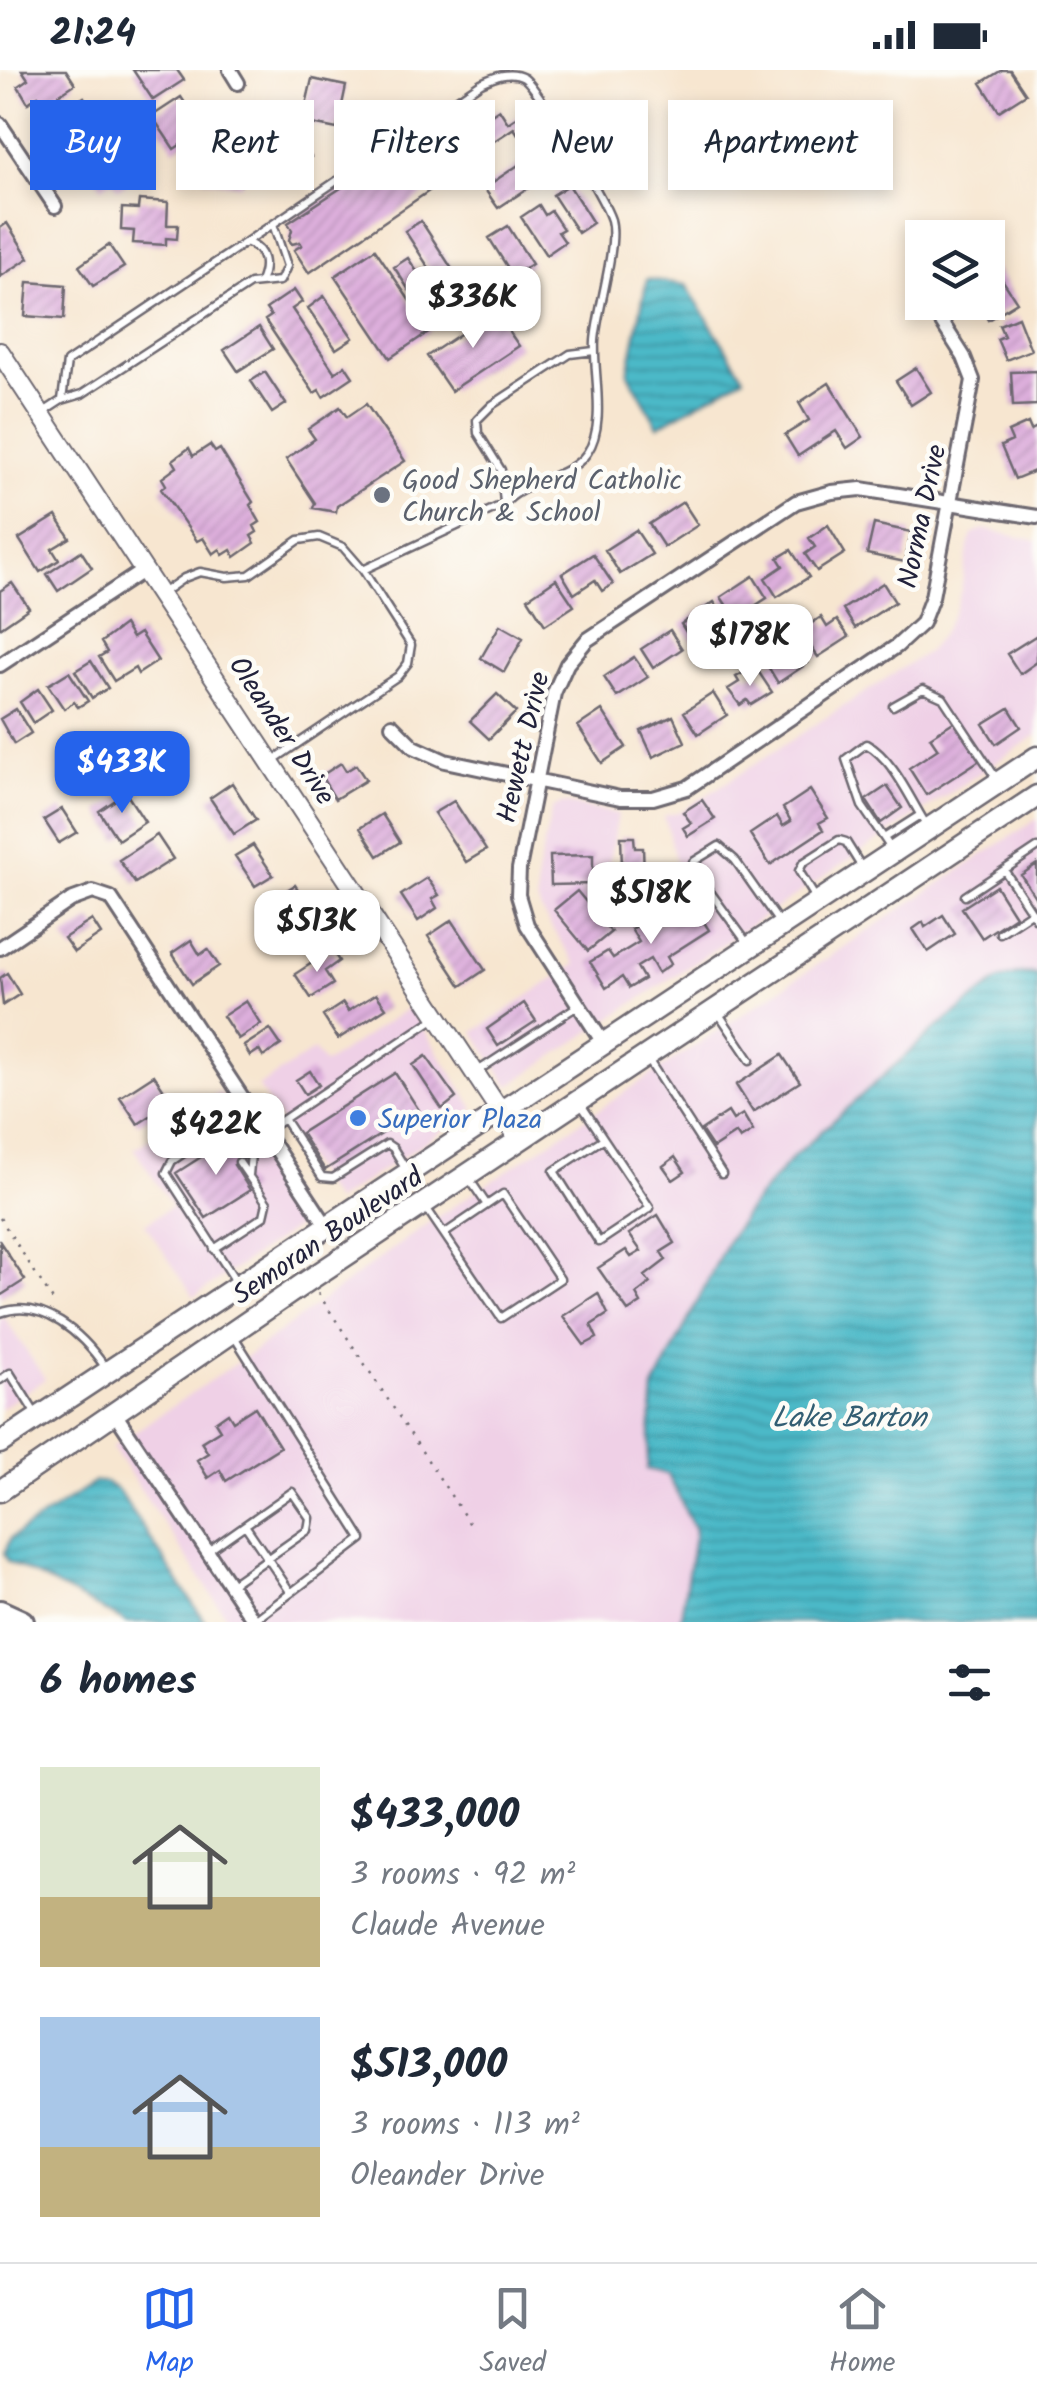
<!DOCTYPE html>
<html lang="en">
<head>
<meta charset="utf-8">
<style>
	:root { --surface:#fff; --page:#f2f2f3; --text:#1f2937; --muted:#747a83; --line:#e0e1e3; --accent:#2563eb }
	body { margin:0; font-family:Kalam,sans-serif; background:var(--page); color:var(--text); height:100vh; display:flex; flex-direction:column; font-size:38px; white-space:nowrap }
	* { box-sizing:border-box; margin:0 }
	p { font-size:32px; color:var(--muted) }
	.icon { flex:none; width:55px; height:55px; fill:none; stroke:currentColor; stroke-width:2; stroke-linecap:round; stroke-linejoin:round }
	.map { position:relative; height:1552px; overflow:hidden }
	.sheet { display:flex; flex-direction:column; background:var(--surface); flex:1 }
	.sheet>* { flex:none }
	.hud { position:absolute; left:30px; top:30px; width:978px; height:90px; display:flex; gap:20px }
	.tools { position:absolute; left:905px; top:150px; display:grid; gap:20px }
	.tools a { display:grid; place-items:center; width:100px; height:100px; border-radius:0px; background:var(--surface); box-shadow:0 5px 15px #0003; font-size:50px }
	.price { position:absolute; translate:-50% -85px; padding:0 22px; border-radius:20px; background:#fff; color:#222; font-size:32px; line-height:65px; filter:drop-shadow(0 2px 5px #0008) }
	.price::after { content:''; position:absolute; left:50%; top:60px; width:30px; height:22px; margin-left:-15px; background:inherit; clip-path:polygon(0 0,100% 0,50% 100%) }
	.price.selected { background:var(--accent); color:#fff }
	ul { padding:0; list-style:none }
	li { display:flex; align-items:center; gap:30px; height:250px; padding:0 40px }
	li span { display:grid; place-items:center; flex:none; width:280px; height:200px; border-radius:0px; color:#555 }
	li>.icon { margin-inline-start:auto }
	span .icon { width:120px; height:120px; fill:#fffc; stroke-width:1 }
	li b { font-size:42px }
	h2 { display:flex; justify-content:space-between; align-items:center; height:120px; padding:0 40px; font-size:42px }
	.pill { padding:0 35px; border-radius:0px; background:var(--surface); box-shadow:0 5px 15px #0003; font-size:35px; line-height:90px }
	.pill.selected { background:var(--accent); color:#fff }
	.status { display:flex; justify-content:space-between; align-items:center; height:70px; padding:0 50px; background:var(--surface); direction:ltr }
	.status svg { height:28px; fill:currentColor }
	.menu { display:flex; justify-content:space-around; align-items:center; height:140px; border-top:2px solid var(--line); background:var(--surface); font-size:28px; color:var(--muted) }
	.menu a { display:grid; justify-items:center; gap:5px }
	.menu .selected { color:var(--accent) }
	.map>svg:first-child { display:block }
	.built { fill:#efd0e6 }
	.water { fill:url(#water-rules); stroke:#376e82; stroke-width:2.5 }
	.building { fill:url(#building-hatch) }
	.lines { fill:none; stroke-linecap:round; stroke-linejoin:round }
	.service-casing { stroke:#6d676f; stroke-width:11 }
	.minor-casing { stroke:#6d676f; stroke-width:18 }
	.tertiary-casing { stroke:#6d676f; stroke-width:22 }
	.primary-casing { stroke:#6d676f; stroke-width:25 }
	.trunk-casing { stroke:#6d676f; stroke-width:28 }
	.path { stroke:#6d676f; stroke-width:2.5; stroke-dasharray:2.5 8; stroke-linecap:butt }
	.service { stroke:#fff; stroke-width:6 }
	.minor { stroke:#fff; stroke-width:12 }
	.tertiary { stroke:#fff; stroke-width:18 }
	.primary { stroke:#fff; stroke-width:20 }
	.trunk { stroke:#fff; stroke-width:22 }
	.worship-dot { fill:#6b7280; stroke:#fdfcf7; stroke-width:4 }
	.shop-dot { fill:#3f7fe0; stroke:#fdfcf7; stroke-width:4 }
	.labels { text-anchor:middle; stroke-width:9; stroke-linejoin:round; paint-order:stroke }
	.worship-label { font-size:28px; fill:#5b616d; stroke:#fdfcf7; text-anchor:start }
	.street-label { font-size:28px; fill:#22223b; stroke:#fdfcf7 }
	.shop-label { font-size:28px; fill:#366cbe; stroke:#fdfcf7; text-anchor:start }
	.water-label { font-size:30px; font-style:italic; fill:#335e73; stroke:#fdfcf7 }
</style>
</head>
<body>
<div class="status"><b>21:24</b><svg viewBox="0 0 49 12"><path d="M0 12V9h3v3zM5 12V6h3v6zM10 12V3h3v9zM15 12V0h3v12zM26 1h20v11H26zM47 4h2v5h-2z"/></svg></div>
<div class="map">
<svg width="1037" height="1552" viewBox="0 0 1037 1552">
	<defs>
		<pattern id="water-rules" width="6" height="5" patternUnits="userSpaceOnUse" patternTransform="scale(2.5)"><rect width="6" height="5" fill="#4cb9c8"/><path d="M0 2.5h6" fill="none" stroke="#3f96a4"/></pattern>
		<pattern id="building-hatch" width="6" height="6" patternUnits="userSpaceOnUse" patternTransform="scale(2.5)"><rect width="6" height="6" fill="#ddafdc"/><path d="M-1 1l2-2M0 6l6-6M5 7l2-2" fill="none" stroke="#bd96be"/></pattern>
	</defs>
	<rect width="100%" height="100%" fill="#fdfcf7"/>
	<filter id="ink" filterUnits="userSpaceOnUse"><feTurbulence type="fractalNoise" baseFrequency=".01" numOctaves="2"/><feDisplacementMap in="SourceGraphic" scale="20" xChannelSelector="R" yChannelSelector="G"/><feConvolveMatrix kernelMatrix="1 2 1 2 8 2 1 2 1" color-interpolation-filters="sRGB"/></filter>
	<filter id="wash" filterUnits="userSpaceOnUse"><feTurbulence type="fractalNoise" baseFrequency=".0048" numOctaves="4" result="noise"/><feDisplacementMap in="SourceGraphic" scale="40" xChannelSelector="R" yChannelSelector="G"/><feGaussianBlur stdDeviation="2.25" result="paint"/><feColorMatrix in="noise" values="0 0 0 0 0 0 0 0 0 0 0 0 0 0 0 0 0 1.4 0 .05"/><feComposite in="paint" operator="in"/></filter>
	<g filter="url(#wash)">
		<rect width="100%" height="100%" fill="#f7e6d0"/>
		<path class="built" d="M983,459l54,12v194l-528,351 -35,-54 102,-68 -33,-49 -6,-15v-25l15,-66 11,-6 55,11 -13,70 28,40 50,-33 -19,-75 20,-6 243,-158 15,-18 12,-22 7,-22 8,-47 3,-8z
			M1037,749v509l-195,294h-612l-118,-175 142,-96 174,-128z
			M409,937l66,102 -141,93 -76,-115 56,-37 10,14z
			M220,1022l85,129 -111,76 -49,-73 27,-18 -38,-57z
			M4,1247l41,62 -45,30v-90z"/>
		<path class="water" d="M647,209l39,6 58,92 -86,49 -30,-53z
			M1019,903l18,1v648h-357l15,-91 -27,-57 -21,-5 7,-81 74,-148 25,-37 41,-47 139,-125 64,-50z
			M95,1412h10l13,8 87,132h-79l-118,-61 -4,-8 7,-15z"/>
		<g id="blocks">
			<path class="building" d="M22,0h44l9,14 -32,21 -5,-9 -10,7 -10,-17 10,-7z
				M133,0h44l7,10 -31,20z
				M1002,0h8l16,24 -27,17 -18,-28z
				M312,9l34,7 -9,43 -35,-7z
				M84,27l21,33 -26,16 -5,-9 -17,10 -9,-15 9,-6 -5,-9z
				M181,27l22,33 -29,19 -22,-33z
				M499,39l9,14 21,-14 27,40 -17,11 9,15 -50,33 -14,-20 48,-32 -18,-28 -52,34 -12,-20z
				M290,56l21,31 -33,22 -21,-32z
				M427,61l27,43 -145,99 -15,-23 8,-5 -2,-3 -8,2 -3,-4 3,-10 -4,-7z
				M128,67l20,32 -30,20 -6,-9 -10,7 -10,-14 10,-7 -6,-9z
				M209,73l37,6 -5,36 -37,-6z
				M569,115l24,38 -15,10 -25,-38z
				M139,130l29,2 -1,23h11l-1,14 -11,-1v7l-33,-2 1,-12 -13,-1 1,-22 16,1z
				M539,135l6,10 6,-4 12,18 -5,3 7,10 -19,13 -25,-38z
				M421,151l59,91 -16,10 -59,-91z
				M7,153l22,35 -29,19v-49z
				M508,156l24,38 -19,12 -24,-38z
				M109,175l15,22 -31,19 -14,-20z
				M375,179l55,82 -40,27 -55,-82z
				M408,188l15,23 -14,9 -15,-23z
				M992,194l25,38 -29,18 -11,-18h11v-36z
				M28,212l38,3 -2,34 -39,-3z
				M294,220l8,12 -10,7 43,64 10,-8 8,12 -30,20 -4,-7 -5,3 -49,-73 6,-4 -5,-7z
				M324,226l29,42 -17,11 -28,-41z
				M495,241l24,35 -68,45 -24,-35z
				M1018,247l13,33 -25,10 -9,-21 7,-3 -5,-11z
				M259,257l14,22 -35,22 -14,-21z
				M916,298l15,24 -20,13 -15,-24z
				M1037,301v34l-24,1 -2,-34z
				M265,302l21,32 -14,9 -21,-32z
				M829,313l34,54 -16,11 -11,-17 -38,25 -13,-21 24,-15 -10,-17z
				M366,334l39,57 -68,45 -1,6 -23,-4 2,-5 -29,-44 29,-20 -7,-10 32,-22 7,10z
				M1028,353l3,7 6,-3v43l-22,9 -14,-33 11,-5 -4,-9z
				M210,375l5,7 5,-3 33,53 -3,3 10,17 -6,4 3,6 -6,4 4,7 -20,14 -4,-7 -8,5 -3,-6 -7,5 -10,-16 -6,3 -36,-52 5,-4 -4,-7 15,-11 -4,-7 16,-12 4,8z
				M683,432l15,23 -34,22 -15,-23z
				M56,446l14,22 -18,11 7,11 -19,12 -21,-33z
				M874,454l37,8 -6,30 -38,-8z
				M828,455l17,28 -28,18 -12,-17 10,-7 -6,-9z
				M636,460l16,24 -32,20 -15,-24z
				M791,480l18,27 -32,20 -12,-19 18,-12 -5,-8z
				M81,481l11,17 -34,23 -11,-17z
				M593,484l20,30 -11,7 -7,-11 -21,14 -12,-20z
				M753,506l14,22 -17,11 8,12 -15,10 -22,-34z
				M556,509l18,27 -29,19 -17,-27z
				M12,513l17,25 -29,20v-37z
				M883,513l12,19 -40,26 -12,-19z
				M714,532l14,22 -33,22 -14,-22z
				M821,547l6,10 10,-7 12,17 -31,20 -18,-26z
				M124,555l8,13 8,-5 18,28 -20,13 -3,-6 -21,13 -15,-24 8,-5 -6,-10z
				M500,555l23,13 -19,34 -23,-14z
				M670,560l12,19 -29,19 -12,-19z
				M1037,565v27l-17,12 -13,-20z
				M792,568l16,25 -30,20 -11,-18 10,-6 -5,-8z
				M634,587l14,20 -31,20 -13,-20z
				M91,591l17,27 -16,10 -17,-27z
				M758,601l14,21 -21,13 -4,-5 -7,5 -12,-16 11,-7 -3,-5 9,-5 3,5z
				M69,602l19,29 -10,6 -4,-5 -10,7 -16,-24z
				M38,619l14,21 -19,13 -13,-21z
				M713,623l14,22 -29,19 -14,-22z
				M497,624l19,18 -27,27 -19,-18z
				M1009,638l12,19 -25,17 -13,-20z
				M16,639l15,24 -17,11 -14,-25z
				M602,640l24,37 -24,16 -24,-37z
				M673,646l12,26 -32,15 -12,-26z
				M955,651l25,39 -54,35 -17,-27 29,-19 -8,-12z
				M341,693l5,8 10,-6 10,15 -31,19 -14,-23z
				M232,713l24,37 -22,14 -24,-36z
				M887,716l15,22 -21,15 -15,-23z
				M810,720l18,28 -9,5 4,7 -53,35 -20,-31 27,-18 6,10 8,-5 -8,-13z
				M126,723l19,29 -27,18 -19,-29z
				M702,730l13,19 -27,17 -5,-8 8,-5 -8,-11z
				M454,731l32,49 -20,12 -32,-49z
				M62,739l15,23 -18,11 -15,-23z
				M382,744l18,28 -22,14 -18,-28z
				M157,765l16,24 -38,24 -16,-23z
				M621,767h13l1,11h8l2,48 -22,1z
				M253,775l20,30 -18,11 -20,-30z
				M593,785v29l-42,1 -1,-29z
				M1037,794v36l-16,-25z
				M427,808l12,17 -7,4 5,9 -19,13 -17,-26z
				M295,815l12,18 -36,24 -12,-19z
				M996,816l19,30 -33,22 -20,-30z
				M577,821l34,41 -23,19 -34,-41z
				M692,833l17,27 -42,27 4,7 -13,9 -8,-14 -13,8 7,12 -15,9 -7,-11 -16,11 -16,-26 18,-11 5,7 26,-16 -8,-13 14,-9 6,10z
				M317,840l12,18 -23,15 -12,-18z
				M943,845l12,19 -27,18 -15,-23 10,-7 2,5z
				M92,850l9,14 -27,18 -10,-14z
				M452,850l33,50 -24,16 -33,-50z
				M191,870l9,15 8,-6 11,17 -27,18 -20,-31z
				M332,880l7,11 -14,10 8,13 -22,14 -16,-24z
				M7,903l13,21 -17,11 -3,-27z
				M376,924l10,14 -48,31 -15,-23 20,-13 5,8z
				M246,931l15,23 -23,15 -15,-23z
				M524,933l12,18 -38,25 -11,-17z
				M270,959l11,16 -18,12 -4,-7 -9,6 -6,-10z
				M782,985l18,27 -47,30 -17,-27z
				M426,986l30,42 -14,11 -29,-44z
				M310,1001l9,14 -14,9 -9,-14z
				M395,1003l24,37 -94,60 -24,-37z
				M154,1005l18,27 -34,22 -18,-27z
				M728,1042l5,8 10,-6 10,17 -13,8 -4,-6 -23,15 -12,-18z
				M234,1066l13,21 -13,8 16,25 -44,28 -30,-45z
				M675,1087l10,15 -12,8 -10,-14z
				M658,1145l17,28 -14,9 5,8 -21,16 5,7 -14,11 5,9 -13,8 -30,-43 28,-18 5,7 10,-6 -12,-17z
				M0,1172l25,38 -25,16z
				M598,1223l10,21 -17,11 6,13 -13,7 -21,-29z
				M255,1337l25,40 -54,34 -6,-11 -12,8 -11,-18 11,-7 -7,-11 19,-12 -5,-8 13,-9 5,8z"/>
		</g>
	</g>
	<g filter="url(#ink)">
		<use href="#blocks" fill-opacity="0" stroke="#6d676f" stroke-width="2.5"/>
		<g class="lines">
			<g class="service-casing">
				<path id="service" d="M273,154l208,-141c13,-6 29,-13 43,-5 14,10 81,123 87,142 7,25 -14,91 -16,121 -2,32 12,84 -8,112 -19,27 -61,26 -83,51l-141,66
					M248,173c18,7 19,23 12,39
					M42,343l20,-13 20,-6 168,-110 30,-3 7,-15 -14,-42 -206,138 -5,38
					M504,433l-3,-33 -23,-37 -1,-13 15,-15 78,-51 24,-3
					M161,524l23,-16 16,-6 27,5 22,-2 50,-35 20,-3 24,10 20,23 48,75 -3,18 -10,13 -126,85
					M893,636l30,-17 20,9 55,83
					M884,768l36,-23
					M890,777l-28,-41 -16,-47 20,-15c27,14 45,57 61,82
					M1004,800l33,50
					M965,826l72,-48
					M817,830l-18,-29 4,-8 36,-23 7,2 15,24
					M1000,863l32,-21
					M748,874l-56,-77 1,-5 26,-16 16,14 43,61
					M719,944l31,46
					M649,991l73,113
					M476,1002l103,-67
					M582,1036l68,102 -51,34 -45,-71 49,-32
					M284,1049l38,58 11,1 54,-34 6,4 13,21
					M266,1061l168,-112
					M225,1064h13l13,20 -2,21
					M468,1107l19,28
					M427,1139l74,109 59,-39 -57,-85 -59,40
					M214,1179l50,-33 3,-13 -28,-41
					M237,1213l-71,-110 6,-12 76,-52
					M0,1243c43,-16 83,22 105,54
					M235,1268l127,201 -107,81
					M0,1310l10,-7 25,40
					M245,1455l46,68
					M208,1481l84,-59 18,26 -2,12 -78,55"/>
			</g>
			<g class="minor-casing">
				<path id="minor" d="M230,0l8,13
					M0,54l55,82
					M0,595l144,-95
					M392,655l22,22 31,14 175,37h33l34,-10 210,-142 25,-23 10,-26 41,-217 -9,-23 -30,-47
					M0,878l71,-48 22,-8 18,6 217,330
					M604,974l-77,-119 -9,-30 1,-26 35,-176 13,-29 20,-24 209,-138 36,-10 29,-3 176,28
					M114,1342l140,209"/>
			</g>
			<g class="tertiary-casing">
				<path id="tertiary" d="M0,282l519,788"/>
			</g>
			<g class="primary-casing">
				<path id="primary" d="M0,1373l1037,-686
					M0,1421l309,-211 728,-484"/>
			</g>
			<g class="trunk-casing">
				<path id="trunk" d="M0,1542l22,10"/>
			</g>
			<path class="path" d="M0,1148l56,87
				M318,1223l155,236"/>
			<use href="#service" class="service"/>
			<use href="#minor" class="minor"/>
			<use href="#tertiary" class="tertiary"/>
			<use href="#primary" class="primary"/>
			<use href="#trunk" class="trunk"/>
		</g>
	</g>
	<circle class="worship-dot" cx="382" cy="425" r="10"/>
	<circle class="shop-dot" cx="358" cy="1048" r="10"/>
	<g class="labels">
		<g class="worship-label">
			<text x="402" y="419">Good Shepherd Catholic<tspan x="402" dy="32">Church &amp; School</tspan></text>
		</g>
		<g class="street-label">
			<text transform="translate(921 446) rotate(-78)" y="10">Norma Drive</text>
			<text transform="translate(283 660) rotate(57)" y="10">Oleander Drive</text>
			<text transform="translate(522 677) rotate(-77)" y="10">Hewett Drive</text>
			<text transform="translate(327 1165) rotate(-34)" y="10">Semoran Boulevard</text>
		</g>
		<g class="shop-label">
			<text x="378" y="1058">Superior Plaza</text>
		</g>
		<g class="water-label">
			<text x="849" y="1357">Lake Barton</text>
		</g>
	</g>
</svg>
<div class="tools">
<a><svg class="icon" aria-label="layers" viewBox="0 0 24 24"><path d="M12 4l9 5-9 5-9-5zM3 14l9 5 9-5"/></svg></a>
</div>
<b class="price" style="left:473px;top:281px">$336K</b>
<b class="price" style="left:750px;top:619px">$178K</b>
<b class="price selected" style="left:122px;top:746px">$433K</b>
<b class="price" style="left:651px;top:877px">$518K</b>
<b class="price" style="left:317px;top:905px">$513K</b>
<b class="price" style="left:216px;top:1108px">$422K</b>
<div class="hud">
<a class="pill selected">Buy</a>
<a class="pill">Rent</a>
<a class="pill">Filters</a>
<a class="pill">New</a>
<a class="pill">Apartment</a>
</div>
</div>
<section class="sheet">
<h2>6 homes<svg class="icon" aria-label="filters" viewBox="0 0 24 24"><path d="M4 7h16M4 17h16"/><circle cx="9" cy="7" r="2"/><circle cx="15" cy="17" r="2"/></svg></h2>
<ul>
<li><span style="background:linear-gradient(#dfe7d0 65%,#c2b280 0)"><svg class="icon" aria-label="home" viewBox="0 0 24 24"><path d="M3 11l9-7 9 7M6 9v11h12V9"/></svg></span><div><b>$433,000</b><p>3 rooms · 92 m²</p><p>Claude Avenue</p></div></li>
<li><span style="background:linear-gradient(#a9c7e8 65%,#c2b280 0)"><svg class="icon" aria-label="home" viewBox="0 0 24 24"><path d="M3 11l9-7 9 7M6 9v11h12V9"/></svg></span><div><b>$513,000</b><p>3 rooms · 113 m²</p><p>Oleander Drive</p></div></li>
</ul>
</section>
<nav class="menu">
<a class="selected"><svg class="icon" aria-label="map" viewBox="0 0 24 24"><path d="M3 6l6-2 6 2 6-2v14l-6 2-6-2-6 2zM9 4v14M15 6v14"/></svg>Map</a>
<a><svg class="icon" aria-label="saved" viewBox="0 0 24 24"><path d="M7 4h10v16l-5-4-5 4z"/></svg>Saved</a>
<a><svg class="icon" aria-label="home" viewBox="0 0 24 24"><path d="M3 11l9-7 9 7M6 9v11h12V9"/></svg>Home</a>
</nav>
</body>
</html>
